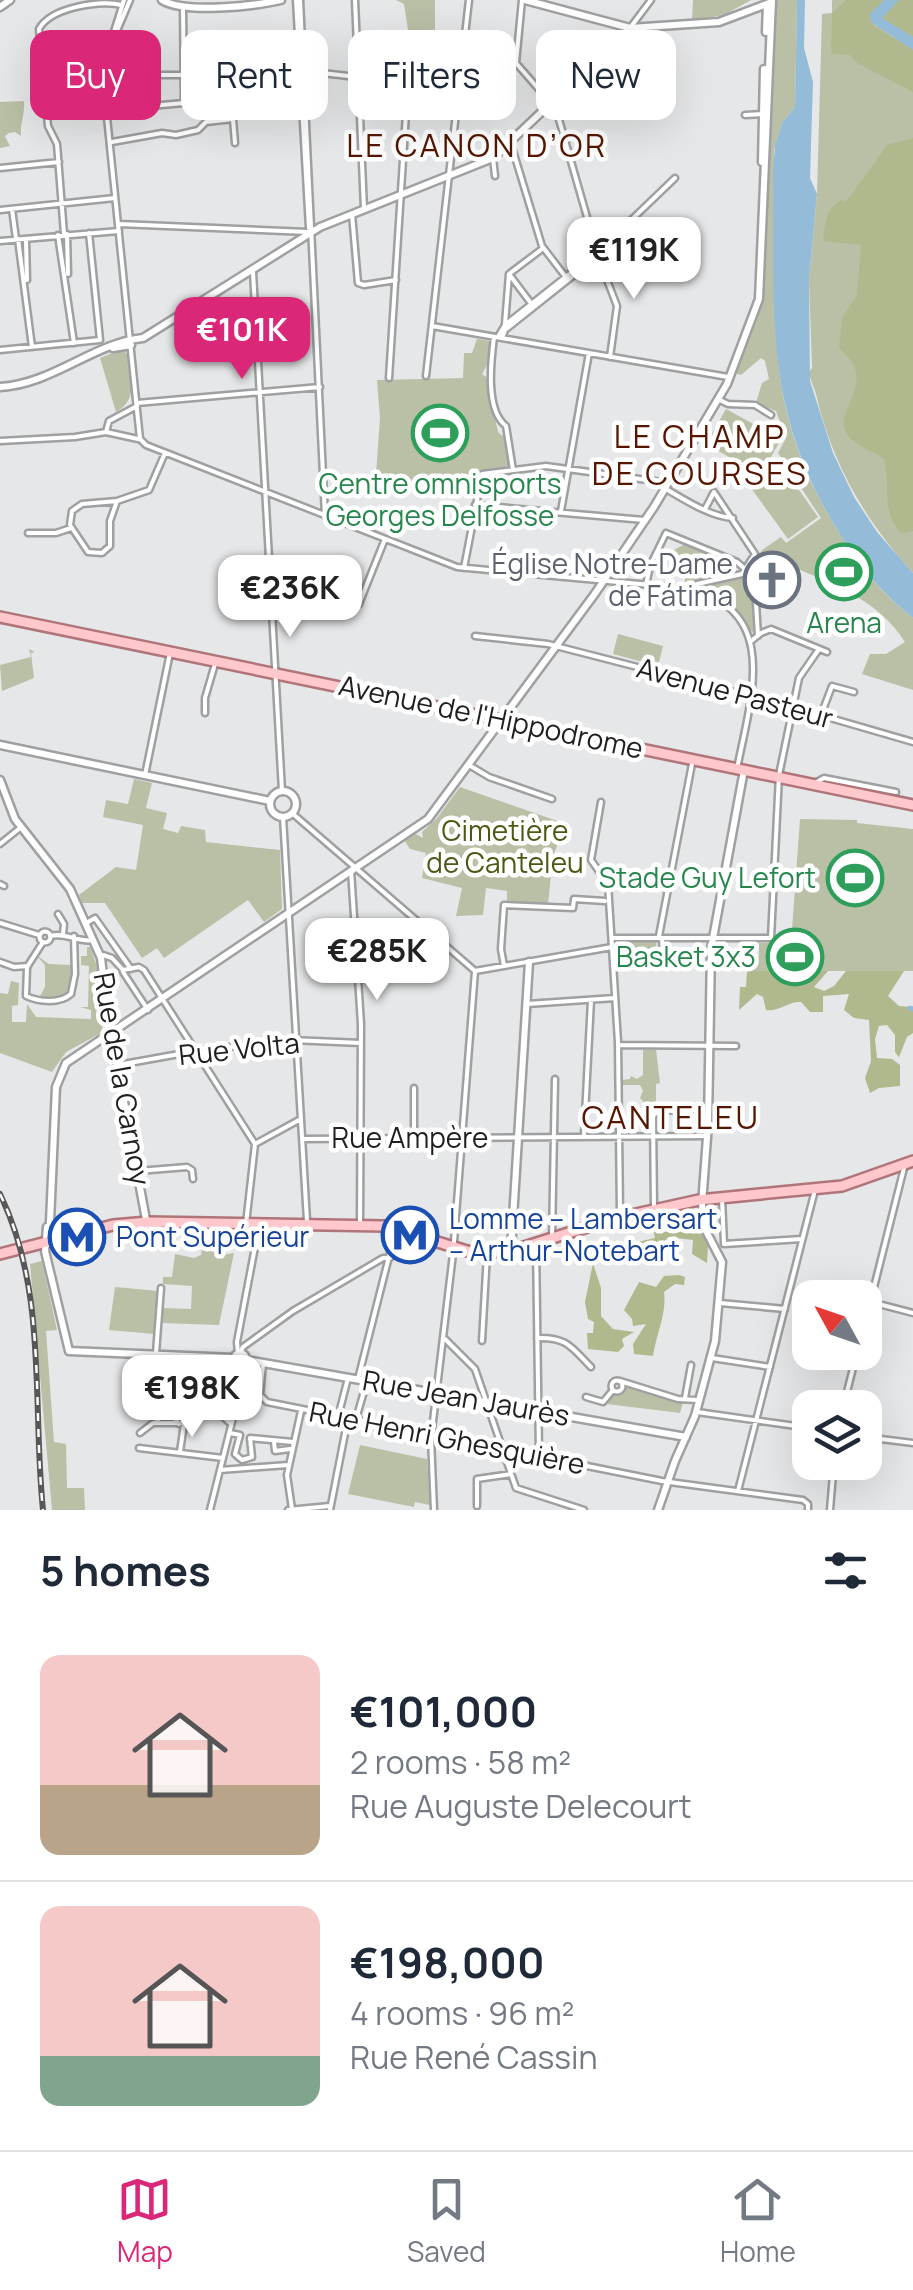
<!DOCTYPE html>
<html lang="en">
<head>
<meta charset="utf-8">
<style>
	:root { --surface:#fff; --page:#f2f2f3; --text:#1f2937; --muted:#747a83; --line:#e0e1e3; --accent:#db2777 }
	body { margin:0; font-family:Manrope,sans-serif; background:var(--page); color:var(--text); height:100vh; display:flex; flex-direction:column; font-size:38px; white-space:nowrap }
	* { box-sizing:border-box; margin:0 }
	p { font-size:32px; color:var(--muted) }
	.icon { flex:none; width:55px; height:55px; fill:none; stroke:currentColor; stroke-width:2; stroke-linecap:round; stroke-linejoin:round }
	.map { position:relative; height:1510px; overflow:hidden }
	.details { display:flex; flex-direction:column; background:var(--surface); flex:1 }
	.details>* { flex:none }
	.top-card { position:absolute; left:30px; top:30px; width:855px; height:90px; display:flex; gap:20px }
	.needle { width:65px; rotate:310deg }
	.buttons { position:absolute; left:792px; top:1280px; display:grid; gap:20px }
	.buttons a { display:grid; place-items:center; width:90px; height:90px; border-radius:20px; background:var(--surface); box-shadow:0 10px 40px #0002; font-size:50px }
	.price { position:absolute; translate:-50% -85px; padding:0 22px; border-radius:20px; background:#fff; color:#222; font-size:32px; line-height:65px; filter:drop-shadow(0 2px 5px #0008) }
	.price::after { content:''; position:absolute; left:50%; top:60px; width:30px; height:22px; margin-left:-15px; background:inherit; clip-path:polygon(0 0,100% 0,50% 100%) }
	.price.on { background:var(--accent); color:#fff }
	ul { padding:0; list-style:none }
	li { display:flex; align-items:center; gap:30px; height:250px; padding:0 40px }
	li+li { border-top:2px solid var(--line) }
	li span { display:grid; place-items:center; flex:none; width:280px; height:200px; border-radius:20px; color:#555 }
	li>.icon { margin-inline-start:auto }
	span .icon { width:120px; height:120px; fill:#fffc; stroke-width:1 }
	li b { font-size:42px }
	h2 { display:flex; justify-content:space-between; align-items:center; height:120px; padding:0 40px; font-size:42px }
	.chip { padding:0 35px; border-radius:20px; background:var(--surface); box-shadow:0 10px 40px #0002; font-size:35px; line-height:90px }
	.chip.on { background:var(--accent); color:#fff }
	.tabs { display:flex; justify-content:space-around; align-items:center; height:140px; border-top:2px solid var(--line); background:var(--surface); font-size:28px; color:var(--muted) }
	.tabs a { display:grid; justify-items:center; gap:5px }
	.tabs .on { color:var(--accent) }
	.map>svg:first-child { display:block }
	.green { fill:#bac0a6 }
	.forest { fill:#b0b98e }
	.water { fill:#94bcd8 }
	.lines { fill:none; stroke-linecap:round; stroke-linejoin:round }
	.canal { stroke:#94bcd8; stroke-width:5 }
	.minor-casing { stroke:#9fa0a1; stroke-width:9 }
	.tertiary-casing { stroke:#9fa0a1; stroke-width:11 }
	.primary-casing { stroke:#b0757a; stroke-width:14 }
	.minor { stroke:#fff; stroke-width:4 }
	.tertiary { stroke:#fff; stroke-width:6 }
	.primary { stroke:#fec8cd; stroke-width:9 }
	.rail-casing { stroke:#575758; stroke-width:6 }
	.rail { stroke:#fff; stroke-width:2.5; stroke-dasharray:8; stroke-linecap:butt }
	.labels { text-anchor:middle; stroke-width:9; stroke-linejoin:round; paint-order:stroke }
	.leisure-label { font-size:28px; fill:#27864d; stroke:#fff }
	.worship-label { font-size:28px; fill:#5b616d; stroke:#fff; text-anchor:end }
	.street-label { font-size:28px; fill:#1f1f20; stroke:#fff }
	.park-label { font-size:28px; fill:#4e5815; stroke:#fff }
	.transit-label { font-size:28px; fill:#164399; stroke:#fff; text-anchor:start }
	.quarter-label { font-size:32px; letter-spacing:2.5px; fill:#561600; stroke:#fff }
</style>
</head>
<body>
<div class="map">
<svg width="913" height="1510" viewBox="0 0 913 1510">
	<rect width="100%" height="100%" fill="#e6e7e8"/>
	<path class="green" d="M396,0h39v43h-10l-1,19h-11l-9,-58z
		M693,0h58l-27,15 -32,5z
		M775,0h22l-2,107 -13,16 -8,27c0,25 2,50 1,76 -2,116 -3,197 60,300 21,35 45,67 78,92v72l-51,-16 8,-20h16l19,-12c-29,-46 -79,-60 -126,-81l-22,7 -1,-7 6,-11 19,-13 5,6 35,-25 -43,-65 8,-15 -10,-27 -20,-8 6,-20 7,-4 -4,-18 -4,-3 -20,17 -6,-2 22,-53 6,-24z
		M832,0h81v573c-48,-53 -81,-109 -97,-179 -2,-8 -6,-13 -7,-22l3,-4 -3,-89 8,-85 5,-180 10,-1z
		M24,101c1,14 -4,22 -3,35l-6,-4 -6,1 -4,3 5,10 -10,2v-46z
		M477,339l13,2 -3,24 -5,9 4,3 12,55 6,5 5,30 -96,20 -38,1 5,-70 -3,-38 86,-2 1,-25h8z
		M122,349l6,6c2,23 11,44 -12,57l-16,-54z
		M726,409l55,30 -20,36 -55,-31z
		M782,466l36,51 -30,22 -37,-51z
		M683,545l35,10 -12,2 2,22 -23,3v-25l-29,2 5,-8h11z
		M741,577l8,3 4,8v45l-31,-33 -25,-13z
		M618,634l45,12 -5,20 -45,-12z
		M29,649l6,3 -4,1 3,25 -32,13 -2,-26 31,-8z
		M134,779l18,4 -6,25 21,5 -4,16 15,4 3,-7 24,4 1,12 74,8 2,59 -18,13 -16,-22 -84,58 -7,-10 -15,10 -37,-55h-23l-3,-8 37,-28 20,3 7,-45 -40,-8 3,-17 22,4z
		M460,787l106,37 -13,32 -5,48 -41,-1v-12l-21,-3 -3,27 -27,1 6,-28 -40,-10 4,-25 -16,-4 -6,-9 10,-7 9,5 -1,-6 15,-14z
		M800,819l57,1v3l56,6v142h-164v-11l10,-4v-13h32z
		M656,938l1,20 -41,1 1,-18z
		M87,947h3c11,27 18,62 11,86l-35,19 -14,20 -52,-19v-60l8,1 3,-13 8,2 -1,22 -6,1v16h14l1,-18 9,13 55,2v-9l-11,-3h8l1,-41 -8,-1v-9h6z
		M36,955l13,9 21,1 2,-3 1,13 -6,21 -22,4 -5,-4 5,-9v-22z
		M656,1049l4,34 -4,1v20l-8,3 -8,-9 3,-7 -3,-6h-19v-5l9,-1 1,-3 6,3 6,-4v-25z
		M204,1232h12l2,24 16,-3 -15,72 -57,-2v-15l29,1 1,-23 -29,-2v-7h9l3,-23 19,4 7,-3z
		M42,1261l15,69 -11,1 8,111 12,2 1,44h17l1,22h-33l-22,-246z
		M115,1287l43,4 -4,43 -45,-4z
		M627,1386l56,16 -3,11 -73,-9 6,-9 7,-1z
		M360,1445l67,14 3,46 -15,-3 -1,5 -66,-13z"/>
	<path class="forest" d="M846,0h38l-14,18 4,8 39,24v42l-56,-29 -7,-8 -19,-1 1,-41z
		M899,0h14v37l-32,-20z
		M913,138v393l-12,2c-21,-23 -10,-46 -17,-74 -10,-8 -24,-11 -33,-20 -22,-22 15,-43 3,-73 -3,-6 -10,-13 -15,-19l3,-29 15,-23 4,-50 -38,-4c2,-16 2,-32 18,-41l5,2 41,-57z
		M747,971h81l-14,16 10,4 10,-5 12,-15h58l-16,25 11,10 14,1v26l-6,4 -8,20 -4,-5v-17l-8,-10 -8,1 -4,13 2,19 15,1 8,6v21l-21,2 -9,5 -5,-15 6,-17 -2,-41 -15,-2 -10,-8 5,-16 -26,2v16h-13l-9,-10c-13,-1 -22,10 -35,8l-3,-13 -6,-3 -18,16 1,-23h6z
		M700,1226l8,19 -1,18 -15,-9 1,-14 -25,-3 -4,5 -48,11 -1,-6 40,-9 -2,-10 4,-1 2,6z
		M593,1263l8,25v28l12,13 21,3 -12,7 2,7 -6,6 -30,-3 -1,-16h6l1,-11 -6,-3 -3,-17z
		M679,1275l6,2 -1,8 -9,-1 -11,8c3,21 -8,43 -11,64l-19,-2 -1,-10 13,-20 -13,2 -1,-7 -8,-9 15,-28 17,5 8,-11z"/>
	<path class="water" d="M797,0h8l-1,48 9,34 -3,96 7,16 -8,85 1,102 23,72 21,44 23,35 36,41v45c-33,-26 -57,-56 -78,-92 -74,-122 -60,-219 -62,-354l2,-26 7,-23 13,-16z
		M884,0h15l-17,18 31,19v13l-42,-28 -1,-8z"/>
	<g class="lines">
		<path class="canal" d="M910,1008l3,1"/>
		<g class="minor-casing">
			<path id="minor" d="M124,0l-13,41 -7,47 36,351
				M296,0l13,228
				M300,0l25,516
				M355,0l9,209
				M522,0l-6,63 40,46 43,150 18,47 -7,51
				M630,28l21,-28
				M114,38l16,-38
				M305,71l155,18
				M130,75h53
				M45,92l59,-7
				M184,103l16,-1
				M106,110l78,-7 -1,-96
				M745,115l18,-1
				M112,142l50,-9 14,2 22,-5 8,-8 27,-3 2,24
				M511,144l31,102 26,34
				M493,158l2,18
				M0,168l59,-6
				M12,209l4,30
				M0,210l115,-12
				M352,214l6,69 6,2 32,-5
				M119,224l189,8
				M64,234l-7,-90 -9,-18 -9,-97c12,-22 61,-29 83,-24
				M67,234l1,40
				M58,235l16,108
				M18,239l14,108
				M26,240l1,40
				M0,241l119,-10
				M253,272l29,519
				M509,274l24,32
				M505,324l4,-50 33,-25
				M432,326l296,51
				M499,335l6,-10 92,-73
				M494,337c-3,24 -9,73 12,89l7,44
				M502,338l3,-8 68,-54 102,-98
				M0,350l100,-10 -11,-107
				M426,376l43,-376
				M389,378l19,-296
				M718,399l10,5 27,1 16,10
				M137,403l183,-16
				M106,432l3,-11 28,-15
				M140,439l6,6 311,122 226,21c101,18 67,113 54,181
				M0,441l75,-4 31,-5 32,7
				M666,489c19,11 45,28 67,29
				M117,501l-7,20v25l-8,7 -14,-1 -18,-27 2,-14 10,-7 35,-3 32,-11 16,-37
				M475,505l169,15
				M561,511l28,-158
				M28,533h28l15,-5
				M464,568l18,-94 64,-8 123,17
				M646,585l4,-19 16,-33 71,29 9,8 9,16 3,50
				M691,590l6,-6 45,-10 13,-20 -41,-62 -9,17
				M359,604l26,-65
				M475,636l73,8 241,62 124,36
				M750,642l11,-9 10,-4 56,23
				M205,713v-15l10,-34
				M821,715l11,-29 22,6
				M469,765l20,12 63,22
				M145,775l25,-122
				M815,783l9,-5 72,14
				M601,802l-10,58 17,24 10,158 2,173
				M292,813l183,158
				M283,817l24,404
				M0,844l20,-16
				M351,870l10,154 -1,201
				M0,884l4,2
				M58,914l6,10 -1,10
				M88,922l7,-4 36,51
				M0,923l39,12
				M39.5 937a5.5 5.5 0 1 1 11 0a5.5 5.5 0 1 1-11 0Z
				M50,936c17,-4 28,7 43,4
				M659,936l33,-172
				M612,938h159l8,-163 20,-97 20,-29
				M43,942l-16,25 -1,29c13,6 34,8 45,-2l4,-20 -1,-38
				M103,955l9,3 11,12 16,-3 5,3 111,174
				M0,962l14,5 14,-1
				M613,964l45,-3 5,-4 -1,-19
				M504,966l-3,-17 3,-44 69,3 1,-9 31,2
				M475,971l137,-24
				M123,972l25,38
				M527,1004l88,-6
				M618,1045l118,1
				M118,1065l78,-14 95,-11 70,3
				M414,1088v50
				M584,1135l7,-135
				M302,1139l405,-3
				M255,1144l44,-24
				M138,1171l49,-4 5,3 1,9
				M722,1198l2,46
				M654,1210l-1,-94 6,-6 31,1
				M246,1224l9,-80
				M552,1239l3,-160
				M536,1244l3,210
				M724,1244l78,-5
				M871,1302l42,11
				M720,1303l65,6
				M865,1323l39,-155
				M537,1338c30,-1 34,9 54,29
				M445,1339l30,30 41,119 68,22
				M482,1341l5,-87
				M156,1353l5,-65
				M240,1353l3,-6 50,-36 90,-53h7
				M238,1354l-1,-12 22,-116
				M712,1358l58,9
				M263,1364l-3,31 7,7 395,79 141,19 5,4v6
				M358,1379l37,-146
				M611.5 1386a5.5 5.5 0 1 1 11 0a5.5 5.5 0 1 1-11 0Z
				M620,1381l58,18 19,1
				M175,1396l17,25
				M164,1397l-1,6 16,21
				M586,1397l17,5 10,-12
				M685,1398l6,-33
				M145,1405l13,16
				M184,1408l12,-9
				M843,1408l14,-56
				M697,1412l113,16
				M338,1417l10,-39
				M356,1419l11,-38
				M140,1433l13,-10h37l22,-16 18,16
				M230,1433l10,2 -5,19 7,6 10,-3 -2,-19 43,4
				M865,1437l48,6
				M274,1442l1,9 15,-2
				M139,1448l84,10
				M180,1452l4,-28
				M220,1470l68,-5
				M738,1491l77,-301
				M477,1506v-27l34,-5
				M292,1509l-5,-34 14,-64
				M210,1510l25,-100 3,-45
				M288,1510l42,-4
				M330,1510l18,-92
				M434,1510l-3,-72 22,-184 22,-283
				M830,1510l4,-48"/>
		</g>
		<g class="tertiary-casing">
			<path id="tertiary" d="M162,0c22,14 92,6 119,0
				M525,0l105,28 89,-6 53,-20
				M0,7l10,-7
				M766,32l1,-28
				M762,162l2,-93
				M113,348l18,-3
				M0,387c53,-3 93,-44 143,-49l177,-111 173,-69 137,-130
				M0,745l270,56
				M0,780l15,39 55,70 31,69 6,52 40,215
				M270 804a13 13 0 1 1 26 0a13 13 0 1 1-26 0Z
				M47,1227l-2,24 24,100 165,7
				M49,1244l7,-157 10,-24 362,-244 166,-224 60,-88 73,-123 32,-85 13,-299
				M511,1250l18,-288
				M234 1359a6 6 0 1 1 12 0a6 6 0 1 1-12 0Z
				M246,1360l440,77
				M658,1510l17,-49 20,-45 20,-75 7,-79 -18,-35 -2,-23 6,-80 3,-175 33,-179"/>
		</g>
		<g class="primary-casing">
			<path id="primary" d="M0,617l913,188
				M511,1251l102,-32 86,-19 143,-14 71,-25
				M472,1253l45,-2
				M0,1254l113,-29 35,-3 236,4 90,27"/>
		</g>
		<use href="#minor" class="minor"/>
		<use href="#tertiary" class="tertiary"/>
		<use href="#primary" class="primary"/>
		<g class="rail-casing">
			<path id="rail" d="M0,1194c48,99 32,210 43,316"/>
		</g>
		<use href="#rail" class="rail"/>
	</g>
	<defs>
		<g id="stadium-ring" transform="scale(2.875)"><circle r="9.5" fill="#fff" stroke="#2e9e5b" stroke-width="1.5"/><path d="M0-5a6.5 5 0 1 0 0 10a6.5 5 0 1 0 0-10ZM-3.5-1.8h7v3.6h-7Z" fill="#2e9e5b"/></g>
		<g id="church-ring" transform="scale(2.875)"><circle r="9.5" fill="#fff" stroke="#6b7280" stroke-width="1.5"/><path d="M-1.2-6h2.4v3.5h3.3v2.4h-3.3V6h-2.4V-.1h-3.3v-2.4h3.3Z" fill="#6b7280"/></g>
		<g id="metro-ring" transform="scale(2.875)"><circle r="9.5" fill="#fff" stroke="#1a4fb4" stroke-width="1.5"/><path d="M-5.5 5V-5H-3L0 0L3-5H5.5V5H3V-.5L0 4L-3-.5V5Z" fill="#1a4fb4"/></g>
	</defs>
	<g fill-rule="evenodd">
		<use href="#stadium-ring" x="440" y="433"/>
		<use href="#stadium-ring" x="844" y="572"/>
		<use href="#church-ring" x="772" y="580"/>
		<use href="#stadium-ring" x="855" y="878"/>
		<use href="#stadium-ring" x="795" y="957"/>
		<use href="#metro-ring" x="410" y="1235"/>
		<use href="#metro-ring" x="77" y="1237"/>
	</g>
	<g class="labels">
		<g class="leisure-label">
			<text x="440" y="494">Centre omnisports<tspan x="440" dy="32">Georges Delfosse</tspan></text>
			<text x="844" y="633">Arena</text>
			<text x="816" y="888" text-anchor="end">Stade Guy Lefort</text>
			<text x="756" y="967" text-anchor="end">Basket 3x3</text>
		</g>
		<g class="worship-label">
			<text x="733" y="574">Église Notre-Dame<tspan x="733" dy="32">de Fátima</tspan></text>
		</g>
		<g class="street-label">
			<text transform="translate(735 693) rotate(15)" y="10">Avenue Pasteur</text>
			<text transform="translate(491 717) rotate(12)" y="10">Avenue de l'Hippodrome</text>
			<text transform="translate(239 1049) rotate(-6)" y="10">Rue Volta</text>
			<text transform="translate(122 1079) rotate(80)" y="10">Rue de la Carnoy</text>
			<text x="410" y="1148">Rue Ampère</text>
			<text transform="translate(466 1398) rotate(10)" y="10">Rue Jean Jaurès</text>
			<text transform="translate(447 1438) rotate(11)" y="10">Rue Henri Ghesquière</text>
		</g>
		<g class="park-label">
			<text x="505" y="841">Cimetière<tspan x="505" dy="32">de Canteleu</tspan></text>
		</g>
		<g class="transit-label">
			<text x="449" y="1229">Lomme – Lambersart<tspan x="449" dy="32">– Arthur-Notebart</tspan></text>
			<text x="116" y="1247">Pont Supérieur</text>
		</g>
		<g class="quarter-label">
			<text x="477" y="157">LE CANON D’OR</text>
			<text x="700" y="448">LE CHAMP<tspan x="700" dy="37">DE COURSES</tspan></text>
			<text x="671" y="1129">CANTELEU</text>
		</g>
	</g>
</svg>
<div class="buttons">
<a><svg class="needle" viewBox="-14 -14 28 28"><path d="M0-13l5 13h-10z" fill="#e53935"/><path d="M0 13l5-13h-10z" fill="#747a83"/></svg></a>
<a><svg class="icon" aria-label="layers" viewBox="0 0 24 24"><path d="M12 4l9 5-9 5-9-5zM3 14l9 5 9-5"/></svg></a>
</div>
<b class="price" style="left:634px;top:302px">€119K</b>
<b class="price on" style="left:242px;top:382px">€101K</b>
<b class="price" style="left:290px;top:640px">€236K</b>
<b class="price" style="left:377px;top:1003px">€285K</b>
<b class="price" style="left:192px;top:1440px">€198K</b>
<div class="top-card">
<a class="chip on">Buy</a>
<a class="chip">Rent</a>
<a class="chip">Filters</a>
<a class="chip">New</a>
</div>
</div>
<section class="details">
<h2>5 homes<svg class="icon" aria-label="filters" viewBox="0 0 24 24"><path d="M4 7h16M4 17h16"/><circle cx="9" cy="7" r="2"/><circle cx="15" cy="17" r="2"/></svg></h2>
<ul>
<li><span style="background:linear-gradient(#f6c9c9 65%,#b9a48a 0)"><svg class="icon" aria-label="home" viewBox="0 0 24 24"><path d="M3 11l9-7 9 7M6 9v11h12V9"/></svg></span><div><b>€101,000</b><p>2 rooms · 58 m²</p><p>Rue Auguste Delecourt</p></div></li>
<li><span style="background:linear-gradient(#f6c9c9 75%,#7fa58c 0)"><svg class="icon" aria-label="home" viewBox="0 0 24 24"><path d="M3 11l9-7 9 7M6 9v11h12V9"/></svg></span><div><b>€198,000</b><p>4 rooms · 96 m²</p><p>Rue René Cassin</p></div></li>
</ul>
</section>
<nav class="tabs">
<a class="on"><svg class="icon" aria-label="map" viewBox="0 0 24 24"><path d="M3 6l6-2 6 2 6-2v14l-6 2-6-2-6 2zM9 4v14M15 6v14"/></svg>Map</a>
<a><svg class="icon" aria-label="saved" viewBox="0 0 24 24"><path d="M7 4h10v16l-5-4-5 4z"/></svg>Saved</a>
<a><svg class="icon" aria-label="home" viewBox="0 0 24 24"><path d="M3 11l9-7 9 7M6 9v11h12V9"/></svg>Home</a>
</nav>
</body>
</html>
